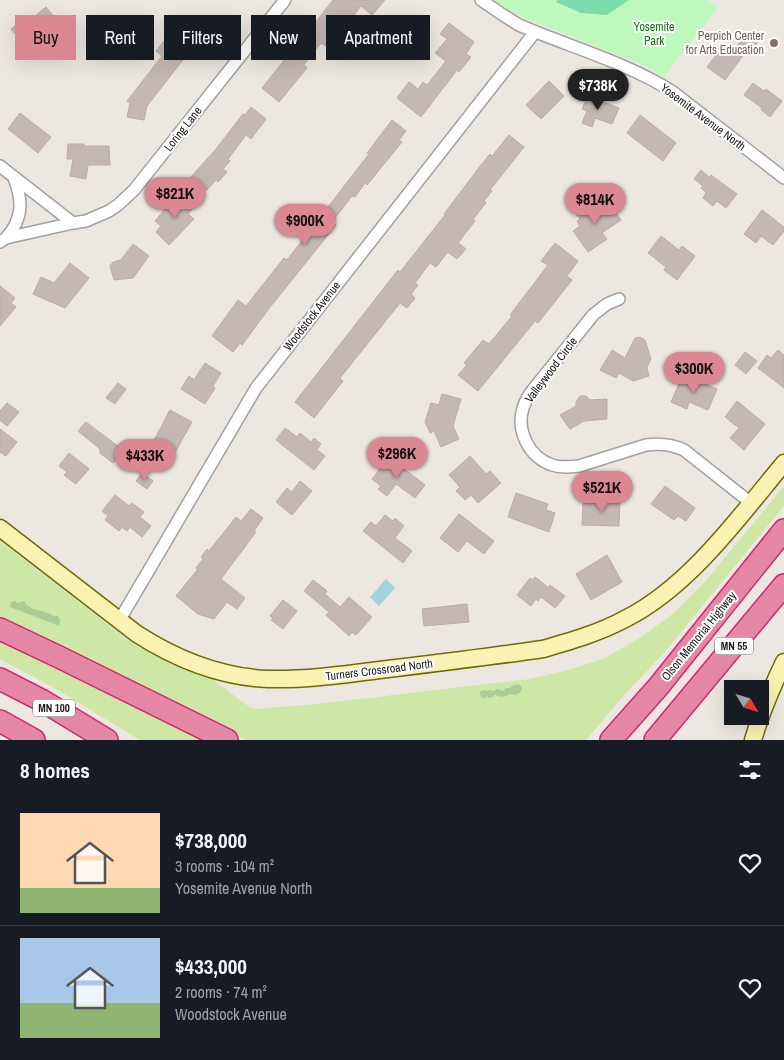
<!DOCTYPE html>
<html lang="en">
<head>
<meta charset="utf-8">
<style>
	:root { --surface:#171b24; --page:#20242c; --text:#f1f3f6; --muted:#9ea1a6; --line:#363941; --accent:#dc8794 }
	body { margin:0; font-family:"Archivo Narrow",sans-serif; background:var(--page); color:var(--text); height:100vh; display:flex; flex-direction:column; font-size:19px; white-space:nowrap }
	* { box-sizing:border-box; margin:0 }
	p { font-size:16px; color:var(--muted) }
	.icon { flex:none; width:28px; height:28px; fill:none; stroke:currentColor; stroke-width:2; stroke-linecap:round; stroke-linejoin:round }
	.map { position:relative; height:740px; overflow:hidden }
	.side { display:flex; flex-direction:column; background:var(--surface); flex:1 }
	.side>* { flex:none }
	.guide { position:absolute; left:15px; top:15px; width:500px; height:45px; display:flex; gap:10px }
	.needle { width:32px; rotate:128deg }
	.tools { position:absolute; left:724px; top:680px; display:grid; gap:10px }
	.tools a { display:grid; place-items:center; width:45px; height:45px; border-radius:0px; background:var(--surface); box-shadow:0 5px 20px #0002; font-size:25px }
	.price { position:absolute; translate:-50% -42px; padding:0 11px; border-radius:18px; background:var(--accent); color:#111; font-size:16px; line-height:32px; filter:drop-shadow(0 1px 2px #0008) }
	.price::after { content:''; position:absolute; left:50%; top:30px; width:15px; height:11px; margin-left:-8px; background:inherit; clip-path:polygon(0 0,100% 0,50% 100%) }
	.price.active { background:#222; color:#fff }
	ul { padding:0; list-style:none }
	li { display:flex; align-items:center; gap:15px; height:125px; padding:0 20px }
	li+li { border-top:1px solid var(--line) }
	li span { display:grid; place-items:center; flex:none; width:140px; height:100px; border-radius:0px; color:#555 }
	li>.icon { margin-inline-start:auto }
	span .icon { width:60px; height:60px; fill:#fffc; stroke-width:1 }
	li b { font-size:21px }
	h2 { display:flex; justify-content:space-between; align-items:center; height:60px; padding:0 20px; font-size:21px }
	.pill { padding:0 18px; border-radius:0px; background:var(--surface); box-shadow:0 5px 20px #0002; font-size:18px; line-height:45px }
	.pill.active { background:var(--accent); color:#111 }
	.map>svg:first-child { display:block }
	.grass { fill:#cee7a6; fill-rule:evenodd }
	.forest { fill:#accb95 }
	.park { fill:#bff8bc }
	.pitch { fill:#7edbac }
	.water { fill:#a1d4da }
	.building { fill:#c4b8b4; stroke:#beaba3 }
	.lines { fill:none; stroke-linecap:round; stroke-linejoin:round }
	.street-casing { stroke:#a2a2a2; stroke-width:14 }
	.secondary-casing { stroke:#6d6b06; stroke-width:19 }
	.highway-casing { stroke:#d22677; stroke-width:24 }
	.street { stroke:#fff; stroke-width:11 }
	.secondary { stroke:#f8f2b3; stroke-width:16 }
	.highway { stroke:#e488a5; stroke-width:21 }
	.education-dot { fill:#8d6e63; stroke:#fff; stroke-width:2 }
	.labels { text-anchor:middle; stroke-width:4; stroke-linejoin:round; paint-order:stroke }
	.shield { fill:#fff; stroke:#5f5f5f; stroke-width:1 }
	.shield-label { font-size:11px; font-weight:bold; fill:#1b1b1b }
	.park-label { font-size:12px; fill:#11750d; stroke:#fff }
	.education-label { font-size:12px; fill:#785e54; stroke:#fff; text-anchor:end }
	.street-label { font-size:12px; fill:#1b1b1b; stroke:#fff }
</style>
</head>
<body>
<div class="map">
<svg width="784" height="740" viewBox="0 0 784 740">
	<rect width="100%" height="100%" fill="#ece7e0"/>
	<path class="grass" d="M784,486v20l-119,146 -40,42 -39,46h-340l-246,-120v-79l133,103 37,20 43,16 38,28 5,1 61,-5 213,-25 38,-9 35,-11 40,-23 32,-24 29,-29zM15,601l17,8 18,4 9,12 -49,-18z
		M0,636l206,104h-66l-86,-52 -54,-29z"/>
	<path class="forest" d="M15,601l3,2 6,-2c6,12 21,7 29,15h5l2,4 -1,6 -49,-19 1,-5z
		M518,684l4,3c0,4 -2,6 -6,8l-6,-1c-6,3 -9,4 -15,1l-3,2 -4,1 -1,-2 -2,2h-3l-2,-3v-3l4,-2 3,1 3,-1 4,1 3,-2 7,2 2,-3h4l2,-2z"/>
	<path class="park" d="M495,0h213l10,8 -54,68 -23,-12 -114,-45 -18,-9z"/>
	<path class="pitch" d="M557,0h72l-22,15 -26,-2 -25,-11z"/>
	<path class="water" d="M386,579l9,9 -16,18 -9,-9z"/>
	<path class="building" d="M333,0h52l-13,15 -11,-9 -20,26 -2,-2 -13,16 -5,-3 -17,22 3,3 -28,34 -17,-14 27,-34 1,1z
		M46,7l13,16 -22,17 5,7 -10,8 -21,-26 17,-13 2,4z
		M190,20l2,6 11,-3 5,17 -12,3 -49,63 -3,14 -17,-3 3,-14 -3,-2 35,-45 -6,-5 8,-10 6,4z
		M449,23l25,19 -8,12 5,3 -12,15 -2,-2 -36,47 -24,-19 12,-16 9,7 5,-7 4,3 19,-24 -11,-8 12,-14 -7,-5z
		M747,33l11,9 -10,13 -3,-2 -20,27 -18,-13 13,-17 8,7z
		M549,81l15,15 -23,23 -15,-14z
		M753,83l11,8 2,-2 16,12 -12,16 -9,-7 1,-2 -18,-13z
		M589,93l13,5 -1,3 18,7 -7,16 -17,-6 -3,9 -10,-4 5,-12 -5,-2z
		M251,107l15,12 -15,20 -5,-4 -18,24 2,2 -7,8 4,3 -9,10 -2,-2 -9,10 -16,-13 25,-28 27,-35 2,1z
		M20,113l31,24 -13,16 -30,-24z
		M640,115l36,28 -13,18 -36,-28z
		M392,120l14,11 -7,9 3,2 -35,43 -2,-2 -10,14 -3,-1 -20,26 4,3 -65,81 -29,39 -2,-2 -7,9 -21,-16 26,-36 8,6 38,-48 3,2 82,-106 -2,-1z
		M509,135l15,12 -34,43 2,1 -8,10 2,2 -13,16 2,2 -17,22 8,6 -9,10 -9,-7 -12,15 -6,-4 -15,20 3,2 -7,9 4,4 -8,10 -7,-5 -60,75 3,3 -29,37 -19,-16 103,-132 2,2 45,-57 -1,-1 37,-49 9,-11 2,2z
		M68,144h16v2h25l1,19h-22l-2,14 -16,-3 3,-17h-6z
		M701,170l8,7 2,-2 26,19 -11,14 -9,-7 -4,5 -10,-8 3,-5 -5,-5 2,-2 -9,-7z
		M178,193l16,14 -6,7 6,5 -25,26 -13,-13 5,-6 -6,-5z
		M608,201l13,19 -19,13 5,6 -19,13 -15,-21 7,-5 -3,-5 3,-2 -5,-7 11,-8 6,9z
		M762,210l22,17v4l-11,14 -12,-9 -5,7 -12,-9z
		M661,236l18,14 3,-4 13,10 -18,24 -13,-10 2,-3 -18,-14z
		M555,243l23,18 -11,15 5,4 -34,43 -3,-2 -57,70 -20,-16 9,-10 -3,-2 19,-23 6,4 23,-28 -2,-1 38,-50 -7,-4z
		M133,244l16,12 -16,22 -19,2 -4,-14 3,-4 8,-2z
		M70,263l19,15 -24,30 -32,-14 8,-17 13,6z
		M0,286l15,12 -4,5 5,4 -16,19z
		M640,337l5,3 6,19 -4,8 2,9 -16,5 -14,-8 -3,5 -16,-8 12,-20 13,8 10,-20z
		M778,350l6,5v33l-26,-20 9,-13 4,3z
		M745,352l12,9 -11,13 -11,-9z
		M205,363l16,10 -8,13 2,2 -10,16 -24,-15 8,-13 5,4z
		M683,375l34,14 -9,21 -19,-8 -2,7 -16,-7z
		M118,383l8,6 -11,15 -9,-6z
		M442,394l19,5 -8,27 6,13 -18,8 -7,-16 -4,2 -5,-11 6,-19 8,2z
		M580,396h6l4,4 17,-1v20l-23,2 -14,8 -10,-14 16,-9v-4z
		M737,401l28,23 -21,26 -14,-12 9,-10 -14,-11z
		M7,403l12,9 -12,14 -7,-6v-9z
		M170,410l22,12 -20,36 -21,-12z
		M86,422l37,28 -10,13 -13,-10v-4l-22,-18z
		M285,428l12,9 3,-4 11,9 3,-4 7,6 -4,6 8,6 -11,14 -38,-30z
		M0,429l17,13 -11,14 -6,-4z
		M69,453l20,16 -13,15 -12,-9 3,-3 -8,-6z
		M470,456l16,18 4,-3 11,12 -23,20 -7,-8 -6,5 -9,-9 4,-4 -11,-12z
		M389,457l36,28 -10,13 -19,-14 -9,12 -9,-7 3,-3 -9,-7z
		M142,473l11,8 -6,8 -11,-8z
		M300,481l12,10 -20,24 -16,-13 11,-14 5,4z
		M665,486l30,22 -9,13 -8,-5 -4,4 -23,-16z
		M516,493l32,11 -2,6 9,3 -6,19 -41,-15z
		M115,495l14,11 3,-3 12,9 -4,5 11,9 -9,11 -12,-10 -3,4 -5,-4 -3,4 -14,-11 3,-4 -6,-5z
		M605,499h15l-1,27 -37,-1 1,-22h22z
		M251,509l12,9 -9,13 2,1 -35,47 24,19 -8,11 -10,-7 -13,17 -16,-5 -22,-18 22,-27 -2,-1 7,-9 -2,-2 6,-8 2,2 27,-34 5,4z
		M459,514l35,27 -10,13 -17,-13 -9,11 -18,-14z
		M385,515l8,6 2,-3 9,8 -9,12 17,13 -9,12 -40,-32 8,-9 5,4z
		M607,555l15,27 -31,18 -15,-26z
		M535,577l14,11 1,-3 15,11 -10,12 -14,-11 -3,4 -2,-2 -5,7 -14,-11 13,-17 3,2z
		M313,580l14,11 -2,3 15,13 9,-10 23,20 -16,18 -4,-3 -3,4 -23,-21 3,-3 -25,-21z
		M283,600l14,11 -14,18 -12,-9 2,-2 -3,-2z
		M467,604l2,18 -45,4 -2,-17z"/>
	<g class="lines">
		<g class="street-casing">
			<path id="street" d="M481,0l22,15 16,10c51,22 107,37 154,67l111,86
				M0,166l73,57
				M6,238c17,-19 17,-37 8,-60
				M0,242l6,-4 67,-15 13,-2 23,-10 9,-6 16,-15 151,-190
				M619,299l-12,5 -14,11 -61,76c-4,5 -7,11 -9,17 -7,23 6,49 29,57 9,3 18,2 27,1l67,-21c14,-2 25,-1 38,5l67,53
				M119,621l137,-233 279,-356"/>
		</g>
		<g class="secondary-casing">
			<path id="secondary" d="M0,528l137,106c39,25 84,43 131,45 43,1 86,-6 128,-11 49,-6 98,-12 147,-19 28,-8 56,-16 82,-30 64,-32 114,-102 159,-156
				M753,740c8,-27 19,-53 31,-78"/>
		</g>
		<g class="highway-casing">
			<path id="highway" d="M0,629l59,28 168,83
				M0,679l43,22 64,39
				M0,721l34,19
				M611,740l47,-53 126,-157
				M655,740l129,-155"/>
		</g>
		<use href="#street" class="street"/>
		<use href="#secondary" class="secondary"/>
		<use href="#highway" class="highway"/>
	</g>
	<circle class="education-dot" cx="774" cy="43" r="5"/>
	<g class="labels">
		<g class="shield">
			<rect x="715" y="637.5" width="38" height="17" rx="4"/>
			<rect x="33" y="699.5" width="42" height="17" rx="4"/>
		</g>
		<g class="shield-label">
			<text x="734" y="650">MN 55</text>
			<text x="54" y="712">MN 100</text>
		</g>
		<g class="park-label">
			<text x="654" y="31">Yosemite<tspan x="654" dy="14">Park</tspan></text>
		</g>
		<g class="education-label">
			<text x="764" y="40">Perpich Center<tspan x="764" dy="14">for Arts Education</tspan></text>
		</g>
		<g class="street-label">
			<text transform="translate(703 117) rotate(37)" y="4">Yosemite Avenue North</text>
			<text transform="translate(183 129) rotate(-52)" y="4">Loring Lane</text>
			<text transform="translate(312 316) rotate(-52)" y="4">Woodstock Avenue</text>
			<text transform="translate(551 370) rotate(-53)" y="4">Valleywood Circle</text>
			<text transform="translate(699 636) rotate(-51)" y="4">Olson Memorial Highway</text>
			<text transform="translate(379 670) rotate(-7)" y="4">Turners Crossroad North</text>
		</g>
	</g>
</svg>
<div class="tools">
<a><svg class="needle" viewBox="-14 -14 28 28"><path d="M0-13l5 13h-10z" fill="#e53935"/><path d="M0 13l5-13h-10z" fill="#9ea1a6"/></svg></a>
</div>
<b class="price active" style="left:598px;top:111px">$738K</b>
<b class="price" style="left:175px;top:219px">$821K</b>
<b class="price" style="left:595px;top:225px">$814K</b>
<b class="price" style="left:305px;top:246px">$900K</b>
<b class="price" style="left:694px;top:394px">$300K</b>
<b class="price" style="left:397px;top:479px">$296K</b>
<b class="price" style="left:145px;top:481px">$433K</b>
<b class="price" style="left:602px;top:513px">$521K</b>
<div class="guide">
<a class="pill active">Buy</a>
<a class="pill">Rent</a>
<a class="pill">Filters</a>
<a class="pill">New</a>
<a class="pill">Apartment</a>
</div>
</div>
<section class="side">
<h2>8 homes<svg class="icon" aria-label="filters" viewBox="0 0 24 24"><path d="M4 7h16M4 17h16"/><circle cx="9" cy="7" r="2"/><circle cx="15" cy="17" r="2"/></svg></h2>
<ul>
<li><span style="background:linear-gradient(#ffd9b3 75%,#8fb573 0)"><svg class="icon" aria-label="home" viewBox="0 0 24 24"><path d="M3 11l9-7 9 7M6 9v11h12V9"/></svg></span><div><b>$738,000</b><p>3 rooms · 104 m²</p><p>Yosemite Avenue North</p></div><svg class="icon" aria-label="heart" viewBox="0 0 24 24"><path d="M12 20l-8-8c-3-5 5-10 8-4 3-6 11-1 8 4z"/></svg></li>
<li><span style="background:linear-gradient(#a9c7e8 65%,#8fb573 0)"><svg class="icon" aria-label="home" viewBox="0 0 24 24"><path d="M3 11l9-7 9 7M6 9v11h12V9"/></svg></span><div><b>$433,000</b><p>2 rooms · 74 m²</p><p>Woodstock Avenue</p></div><svg class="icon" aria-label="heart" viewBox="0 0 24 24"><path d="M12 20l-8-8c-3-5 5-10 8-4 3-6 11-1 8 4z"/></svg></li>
</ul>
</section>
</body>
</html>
